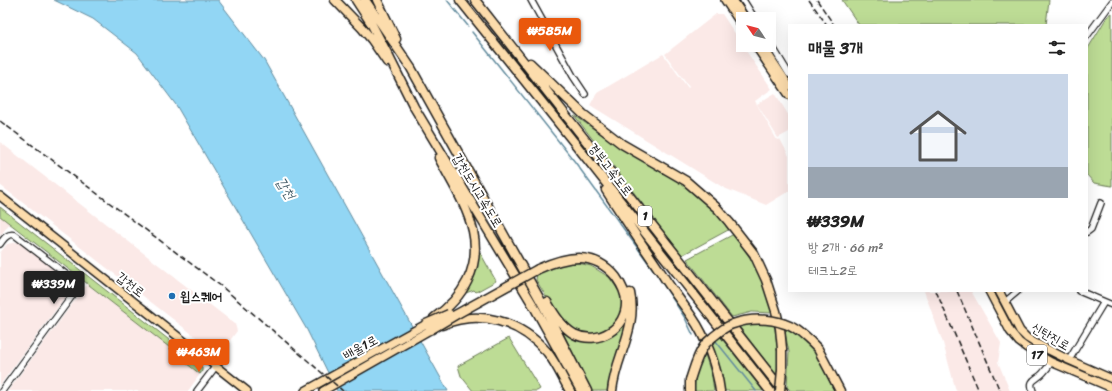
<!DOCTYPE html>
<html lang="ko">
<head>
<meta charset="utf-8">
<style>
	:root { --surface:#fff; --page:#f2f2f2; --text:#222; --muted:#767676; --line:#e0e0e0; --accent:#ea580c }
	body { margin:0; font-family:Sriracha,"Poor Story",sans-serif; background:var(--page); color:var(--text); height:100vh; display:flex; flex-direction:column; font-size:15px; white-space:nowrap }
	* { box-sizing:border-box; margin:0 }
	p { font-size:13px; color:var(--muted) }
	.icon { flex:none; width:22px; height:22px; fill:none; stroke:currentColor; stroke-width:2; stroke-linecap:round; stroke-linejoin:round }
	.map { position:relative; flex:1; overflow:hidden }
	.details { position:absolute; left:788px; top:24px; width:300px; height:268px; display:flex; flex-direction:column; background:var(--surface); border-radius:0px; box-shadow:0 4px 16px #0002 }
	.details>* { flex:none }
	.needle { width:26px; rotate:305deg }
	.fabs { position:absolute; left:736px; top:12px; display:grid; gap:8px }
	.fabs a { display:grid; place-items:center; width:40px; height:40px; border-radius:0px; background:var(--surface); box-shadow:0 4px 16px #0002; font-size:20px }
	.price { position:absolute; translate:-50% -34px; padding:0 9px; border-radius:4px; background:var(--accent); color:#fff; font-size:13px; line-height:26px; filter:drop-shadow(0 1px 2px #0008) }
	.price::after { content:''; position:absolute; left:50%; top:24px; width:12px; height:9px; margin-left:-6px; background:inherit; clip-path:polygon(0 0,100% 0,50% 100%) }
	.price.on { background:#222; color:#fff }
	ul { padding:0; list-style:none }
	li { display:grid; align-content:center; gap:8px; height:212px; padding:0 20px }
	li+li { border-top:1px solid var(--line) }
	li span { display:grid; place-items:center; height:124px; border-radius:0px; color:#555 }
	li>.icon { margin-inline-start:auto }
	span .icon { width:72px; height:72px; fill:#fffc; stroke-width:1 }
	li b { font-size:17px }
	h2 { display:flex; justify-content:space-between; align-items:center; height:48px; padding:0 20px; font-size:17px }
	.map>svg:first-child { display:block }
	.built { fill:#fbe9e7 }
	.green { fill:#bddc95; stroke:#6c7c58 }
	.water { fill:#92d6f4; stroke:#638c9e }
	.lines { fill:none; stroke-linecap:round; stroke-linejoin:round }
	.stream { stroke:#638c9e; stroke-width:1.5 }
	.minor-casing { stroke:#1c1c1c; stroke-width:8 }
	.major-casing { stroke:#1c1c1c; stroke-width:10 }
	.highway-casing { stroke:#1c1c1c; stroke-width:11 }
	.minor { stroke:#fff; stroke-width:5.5 }
	.major { stroke:#fcdcac; stroke-width:7 }
	.highway { stroke:#fcdcac; stroke-width:8 }
	.rail { stroke:#1c1c1c; stroke-width:1.5; stroke-dasharray:6 3; stroke-linecap:butt }
	.highway-bridge-casing { stroke:#1c1c1c; stroke-width:11; stroke-linecap:butt }
	.highway-bridge { stroke:#fcdcac; stroke-width:8 }
	.poi-dot { fill:#1f6fb2; stroke:#fff; stroke-width:1.5 }
	.labels { text-anchor:middle; stroke-width:4; stroke-linejoin:round; paint-order:stroke }
	.shield { fill:#fff; stroke:#606060; stroke-width:1 }
	.shield-label { font-size:12px; font-weight:bold; fill:#1c1c1c }
	.street-label { font-size:13px; fill:#1c1c1c; stroke:#fff }
	.poi-label { font-size:13px; font-weight:bold; fill:#1c1c1c; stroke:#fff; text-anchor:start }
	.water-label { font-size:14px; font-style:italic; fill:#455d68; stroke:#fff }
</style>
</head>
<body>
<div class="map">
<svg width="1112" height="391" viewBox="0 0 1112 391">
	<rect width="100%" height="100%" fill="#fff"/>
	<filter id="ink" filterUnits="userSpaceOnUse"><feTurbulence type="fractalNoise" baseFrequency=".025" numOctaves="2"/><feDisplacementMap in="SourceGraphic" scale="8" xChannelSelector="R" yChannelSelector="G"/><feConvolveMatrix kernelMatrix="1 2 1 2 8 2 1 2 1" color-interpolation-filters="sRGB"/></filter>
	<g filter="url(#ink)">
		<path class="built" d="M716,14h6l20,30 -1,2 1,-1 30,44 -17,12 22,39 3,-1 9,17v35l-23,14 -42,-17 -134,-83 7,-12 66,-39 25,34 1,-1 -24,-33z
			M775,93l14,23v16l-11,6 -21,-34z
			M0,142l235,182 2,7 -15,20h-8l-214,-166z
			M0,216l10,7 -10,13z
			M18,242l50,39 1,11 -69,93v-132l7,-9z
			M87,284l82,63 4,6 27,21 -12,17h-180z
			M924,291h47l30,52 -3,19 12,29h-54l-13,-48z"/>
		<path class="green" d="M842,0h207l-3,25h-187z
			M1112,13v173l-18,-3 -7,-8v-125l20,-33z
			M574,115c19,13 37,27 56,38 36,21 76,40 100,76l-48,26z
			M0,207l173,136 4,5 25,19v4l-2,3 -27,-21 -4,-6 -169,-131z
			M734,234l20,30 13,30 5,19 -20,-1 -20,5 -45,-58z
			M478,249l18,32 -20,11 -2,-2 -11,4z
			M568,263h10l13,3 18,11 12,17 2,15 -6,14 -11,10 -16,3 -15,-4 -20,-21 -19,-31 1,-7 13,-5z
			M626,310l2,10 -6,24 -12,33 -1,14h-17l-34,-68 15,12 30,1z
			M750,323l24,1 4,25 -1,27 -39,-51z
			M784,328l16,9 17,18 17,36h-43l-4,-4 2,-35z
			M718,334l45,57h-39l-2,-17 -11,-32z
			M509,338l31,51 -3,2h-64l-12,-15 -3,-10z
			M704,351l8,26 2,14h-20l2,-21z"/>
		<path class="water" d="M54,0h164l46,60 184,331h-111l-30,-61 -131,-225 -39,-52 -44,-34z"/>
		<g class="lines">
			<path class="stream" d="M447,0l21,26
				M472,32l103,130 80,110
				M658,276l27,42 8,17
				M715,340l41,51"/>
			<g class="minor-casing">
				<path id="minor" d="M531,0l42,76 12,18
					M743,0l12,19
					M1087,36l25,-34
					M769,41l20,33
					M1087,232l4,-3 10,-26
					M0,244c4,-6 8,-11 15,-9l57,44c4,4 5,7 3,13l-73,99
					M1079,291l33,14
					M1005,302l13,-11
					M1069,360l35,-58
					M197,391l19,-25
					M1033,391c-5,-12 4,-11 10,-18 3,-3 6,-7 8,-11"/>
			</g>
			<g class="major-casing">
				<path id="major" d="M725,0l18,27
					M733,0l13,19
					M755,45l34,50
					M762,45l27,41
					M0,196l247,195
					M989,291l21,40 9,11 8,6 24,14 61,26
					M999,291l21,40 7,7 8,5 34,17 43,19
					M305,391l121,-67
					M323,391l107,-61"/>
			</g>
			<g class="highway-casing">
				<path id="highway" d="M335,0l27,28 10,12 15,22
					M356,0l15,23 17,32 26,52 122,203 45,81
					M365,0l46,68 132,237 44,86
					M377,0l19,39
					M460,0l113,141 197,250
					M475,0l308,391
					M530,63l53,51 39,30 64,37 31,27 12,14 25,32 12,26 10,31 4,17 2,21
					M606,190c18,28 37,56 56,84 9,15 20,28 30,43 14,20 25,50 28,74
					M538,269c28,-13 56,-19 78,8 5,7 10,15 10,25 1,26 -28,44 -52,32 -12,-7 -20,-20 -27,-32
					M434,318c29,-20 47,-50 39,-87 -6,-26 -22,-50 -34,-73
					M442,325c38,-16 78,-4 105,27 9,11 16,27 23,39
					M810,341l8,8 22,42
					M612,391c3,-34 26,-62 18,-98
					M690,391v-11"/>
			</g>
			<use href="#minor" class="minor"/>
			<use href="#major" class="major"/>
			<use href="#highway" class="highway"/>
			<path class="rail" d="M809,0l18,25
				M817,0l17,25
				M0,121l221,165 122,105
				M936,291l43,100
				M957,291l43,100"/>
			<g class="highway-bridge-casing">
				<path id="highway-bridge" d="M426,324l23,-10
					M430,330l27,-16 81,-45
					M690,380c4,-12 7,-24 14,-34 2,-4 6,-6 9,-9 6,-5 13,-11 20,-13 16,-6 36,-6 52,0 10,3 17,10 25,17
					M780,391l2,-21v-21"/>
			</g>
			<use href="#highway-bridge" class="highway-bridge"/>
		</g>
	</g>
	<circle class="poi-dot" cx="172" cy="296" r="4"/>
	<g class="labels">
		<g class="shield">
			<rect x="638" y="206" width="14" height="20" rx="3"/>
			<rect x="1027" y="345" width="20" height="20" rx="3"/>
		</g>
		<g class="shield-label">
			<text x="645" y="220">1</text>
			<text x="1037" y="359">17</text>
		</g>
		<g class="street-label">
			<text transform="translate(611 169) rotate(52)" y="5">경부고속도로</text>
			<text transform="translate(478 190) rotate(59)" y="5">갑천도시고속도로</text>
			<text transform="translate(131 284) rotate(38)" y="5">갑천로</text>
			<text transform="translate(1051 336) rotate(30)" y="5">신탄진로</text>
			<text transform="translate(360 347) rotate(-29)" y="5">배울1로</text>
		</g>
		<g class="poi-label">
			<text x="180" y="301">윕스퀘어</text>
		</g>
		<g class="water-label">
			<text transform="translate(286 188) rotate(58)" y="5">갑천</text>
		</g>
	</g>
</svg>
<div class="fabs">
<a><svg class="needle" viewBox="-14 -14 28 28"><path d="M0-13l5 13h-10z" fill="#e53935"/><path d="M0 13l5-13h-10z" fill="#767676"/></svg></a>
</div>
<b class="price" style="left:550px;top:52px">₩585M</b>
<b class="price on" style="left:54px;top:305px">₩339M</b>
<b class="price" style="left:199px;top:373px">₩463M</b>
<section class="details">
<h2>매물 3개<svg class="icon" aria-label="filters" viewBox="0 0 24 24"><path d="M4 7h16M4 17h16"/><circle cx="9" cy="7" r="2"/><circle cx="15" cy="17" r="2"/></svg></h2>
<ul>
<li><span style="background:linear-gradient(#c9d6e8 75%,#9aa5b1 0)"><svg class="icon" aria-label="home" viewBox="0 0 24 24"><path d="M3 11l9-7 9 7M6 9v11h12V9"/></svg></span><div><b>₩339M</b><p>방 2개 · 66 m²</p><p>테크노2로</p></div></li>
</ul>
</section>
</div>
</body>
</html>
